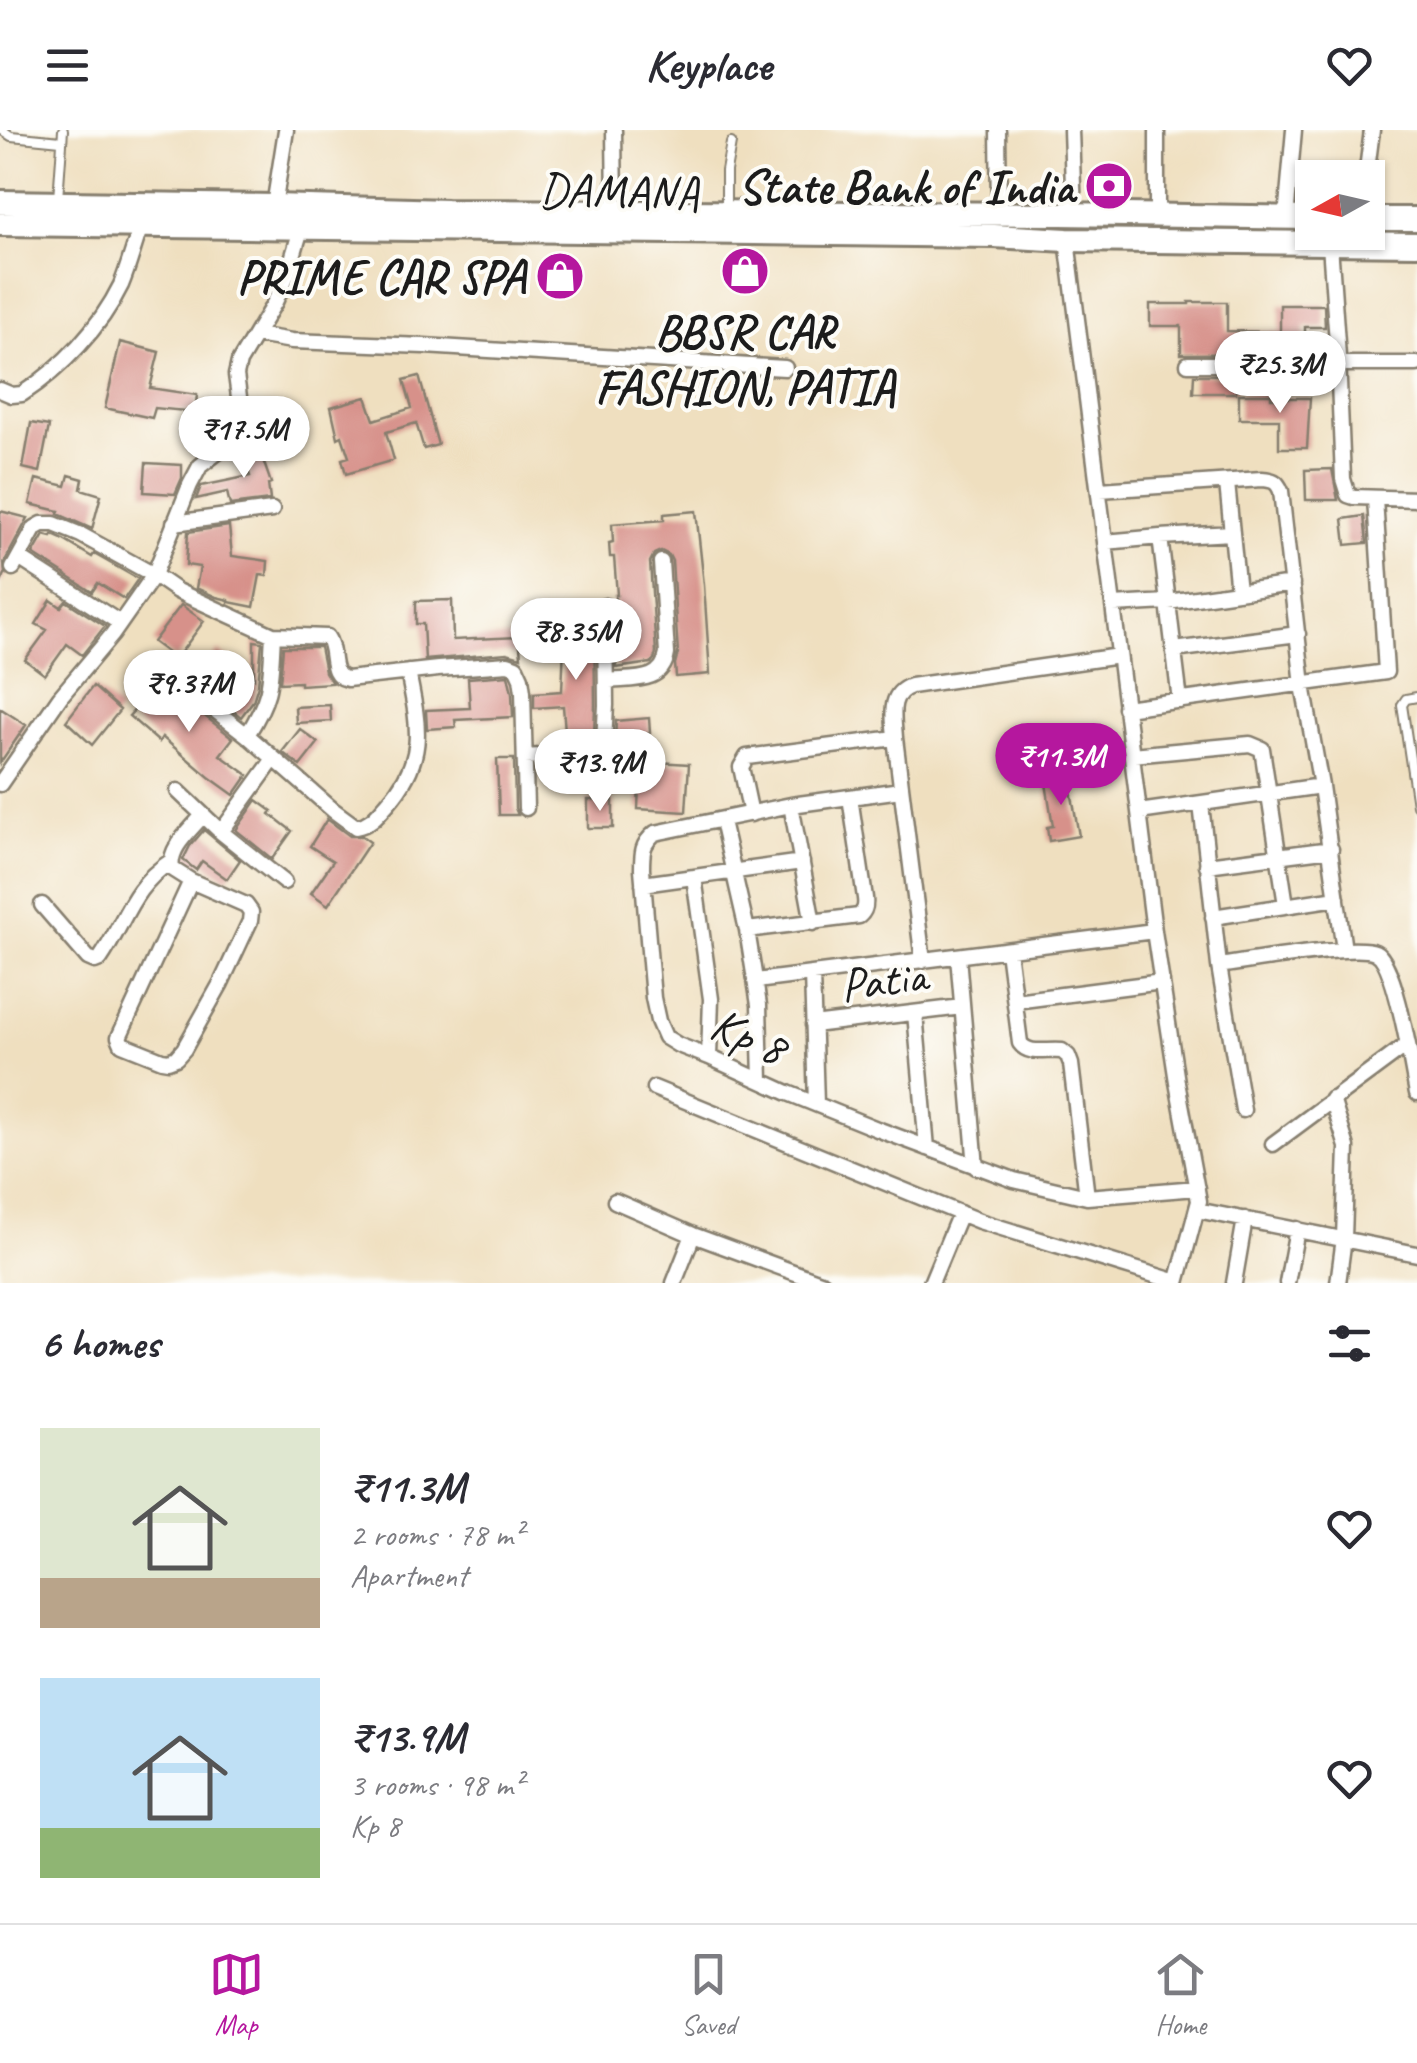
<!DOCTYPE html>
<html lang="en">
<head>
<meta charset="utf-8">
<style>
	:root { --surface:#fff; --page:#f2f2f3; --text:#2b2b33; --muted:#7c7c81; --line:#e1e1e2; --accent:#b5179e }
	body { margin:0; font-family:Caveat,sans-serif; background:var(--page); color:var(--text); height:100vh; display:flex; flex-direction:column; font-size:38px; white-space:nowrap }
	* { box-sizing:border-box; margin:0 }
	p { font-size:32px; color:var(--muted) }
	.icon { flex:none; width:55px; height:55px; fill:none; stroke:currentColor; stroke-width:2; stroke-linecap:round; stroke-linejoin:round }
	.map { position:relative; height:1153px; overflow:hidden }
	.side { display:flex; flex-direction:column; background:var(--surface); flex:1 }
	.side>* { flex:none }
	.needle { width:65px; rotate:262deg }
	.buttons { position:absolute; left:1295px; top:30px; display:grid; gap:20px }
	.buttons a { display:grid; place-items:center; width:90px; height:90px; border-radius:0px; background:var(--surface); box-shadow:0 2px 8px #0004; font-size:50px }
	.price { position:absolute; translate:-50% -85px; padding:0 22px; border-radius:35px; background:#fff; color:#222; font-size:32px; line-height:65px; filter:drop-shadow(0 2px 5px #0008) }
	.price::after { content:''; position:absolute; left:50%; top:60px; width:30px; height:22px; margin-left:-15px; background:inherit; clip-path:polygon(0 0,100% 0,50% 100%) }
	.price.on { background:var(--accent); color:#fff }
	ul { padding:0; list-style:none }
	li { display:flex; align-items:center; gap:30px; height:250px; padding:0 40px }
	li span { display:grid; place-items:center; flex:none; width:280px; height:200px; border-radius:0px; color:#555 }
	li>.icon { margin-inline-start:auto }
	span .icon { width:120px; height:120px; fill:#fffc; stroke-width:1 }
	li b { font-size:42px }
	h2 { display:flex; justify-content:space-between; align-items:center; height:120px; padding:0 40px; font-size:42px }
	header { display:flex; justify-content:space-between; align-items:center; height:130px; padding:0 40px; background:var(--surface); font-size:45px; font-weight:600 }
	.tabs { display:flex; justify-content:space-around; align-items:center; height:140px; border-top:2px solid var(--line); background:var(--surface); font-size:28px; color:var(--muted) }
	.tabs a { display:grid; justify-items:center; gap:5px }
	.tabs .on { color:var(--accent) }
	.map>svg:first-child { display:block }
	.building { fill:#d7918a }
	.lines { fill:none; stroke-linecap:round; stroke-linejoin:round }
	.lane-casing { stroke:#867e6e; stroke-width:12 }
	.street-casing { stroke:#867e6e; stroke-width:19 }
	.primary-casing { stroke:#867e6e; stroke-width:28 }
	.lane { stroke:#fff; stroke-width:8 }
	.street { stroke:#fff; stroke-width:14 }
	.primary { stroke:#fff; stroke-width:22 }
	.labels { text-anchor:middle; stroke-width:8; stroke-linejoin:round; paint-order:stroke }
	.poi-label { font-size:48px; font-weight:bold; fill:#1c1c1c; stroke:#fdfcf7; text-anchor:end }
	.street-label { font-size:48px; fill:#1c1c1c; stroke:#fdfcf7 }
</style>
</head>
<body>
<header><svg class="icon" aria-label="menu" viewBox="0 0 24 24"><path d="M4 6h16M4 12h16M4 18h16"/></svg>Keyplace<svg class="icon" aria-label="heart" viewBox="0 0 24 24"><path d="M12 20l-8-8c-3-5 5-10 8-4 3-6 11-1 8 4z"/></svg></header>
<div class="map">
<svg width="1417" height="1153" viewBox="0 0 1417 1153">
	<rect width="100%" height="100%" fill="#fdfcf7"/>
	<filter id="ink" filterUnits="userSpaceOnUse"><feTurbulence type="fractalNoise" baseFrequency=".01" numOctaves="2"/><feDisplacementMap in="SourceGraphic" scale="20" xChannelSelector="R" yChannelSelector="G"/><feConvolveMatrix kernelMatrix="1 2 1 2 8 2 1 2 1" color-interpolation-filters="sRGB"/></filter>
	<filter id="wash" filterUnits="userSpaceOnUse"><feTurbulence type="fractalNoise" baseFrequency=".0048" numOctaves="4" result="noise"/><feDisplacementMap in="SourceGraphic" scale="40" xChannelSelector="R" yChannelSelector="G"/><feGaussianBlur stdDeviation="2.25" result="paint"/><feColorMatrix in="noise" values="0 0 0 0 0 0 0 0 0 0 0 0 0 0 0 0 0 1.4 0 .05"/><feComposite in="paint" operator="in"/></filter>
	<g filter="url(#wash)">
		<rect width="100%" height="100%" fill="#efdfbf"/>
		<g id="blocks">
			<path class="building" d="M1189,172h38v29l53,1v-27h44l1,22h-20v26l-124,1v-28h-31v-22h39z
				M120,212l39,10 -9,36 47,7 -2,17 -40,-4 -3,10 -47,-10z
				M1194,245h42v18h-43z
				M419,246l19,69 -14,4 -8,-26 -30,9 8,28 -48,14 -4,-15 7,-2 -7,-21 -4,2 -7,-31 35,-10 8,23 38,-12 -8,-28z
				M1239,264h32v4h39l-3,50h-28v-29h-40z
				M31,293l18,3 -9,46 -17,-4z
				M256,310l15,43 -3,1 2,16 -40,5 -3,-13 -31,7 5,-13 49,-10 -9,-28 4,-5z
				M146,333l36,2v13l-7,16 -31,-2z
				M1332,339l6,31h-32l-1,-30z
				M69,345l14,4 -2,10 20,6 -9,34 -34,-15 1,-3 -29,-7 6,-25 30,7z
				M0,381l28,7 -24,45 1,11 -5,11z
				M696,381l8,74 6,89 -34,3 -1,-13 3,-11 -6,-92 -3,-6 -8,-4 -7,3 -4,8 6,91 -2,6 -3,4 -35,5 -1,-73h2l-3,-38h-4l-1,-14 4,-1 -1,-18 52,-4v-6z
				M1364,386l3,27 -21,2 -3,-26z
				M229,396l3,30 36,5 -1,15 -7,-1 -6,32 -25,-5v-2l-13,-3 -20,-9 4,-21 -14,-2 2,-33z
				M44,405l8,2 1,-2 9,4 30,18 2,-3 44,25 -14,20 -26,-16 -6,9 -59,-38z
				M51,470l10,7 5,-6 39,25 -23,29 -15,-11 -22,31 -20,-15 22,-30 -11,-6z
				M452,470l1,40 66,-3 2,20 -14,-4 -82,7 -2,-36h-7v-23z
				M181,475l23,16 -28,38 -23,-17z
				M569,486h25l1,89 -1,33 -8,4 -20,2 -3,-38 -29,2v-15l28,-2 2,-46h6z
				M254,511l8,1 -4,43 -5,16 -12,16 -23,-18 3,-5 -23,-16 20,-27 36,27z
				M283,517h37l5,25 7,11 -32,2v-3l-20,1z
				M508,545l4,18 1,24 -58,3 1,7 -29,2 -1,-19 44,-2 -2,-30z
				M161,552l72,56 -13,17 28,20 -14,20 -25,-18 -47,-40 -3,5 -30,-26z
				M93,556l27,24 -28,35 -26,-24z
				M330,575l1,16 -35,2 -1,-16z
				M0,578l26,17 -26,38z
				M649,588l1,15h-5l2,19 -28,2 -1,-12h-3l1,-21z
				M300,599l18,14 -18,23 -18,-14z
				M497,629h17l1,49 3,7h-19z
				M640,631l49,3 -3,48 -48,-3z
				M1068,643l11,63 -30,5 -2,-14 6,-1 -8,-49z
				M257,670l15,11 -2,3 22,17 -20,28 -36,-29z
				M588,670h25v28h-25z
				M327,689l23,17h12l8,6 -42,63 -17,-12 22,-32 -23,-15z
				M204,700l36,30 -13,19 -25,-18 -6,9 -13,-10 7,-14z"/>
		</g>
	</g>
	<g filter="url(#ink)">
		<use href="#blocks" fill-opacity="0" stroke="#867e6e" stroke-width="2.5"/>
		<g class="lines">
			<g class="lane-casing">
				<path id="lane" d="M2,0l9,6 50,5
					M58,69l5,-69
					M726,77v-36l5,-28
					M1417,567l-11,2 -4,6 15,100"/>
			</g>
			<g class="street-casing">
				<path id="street" d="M614,0l1,81
					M998,0l1,84
					M1071,0l3,84
					M1157,0v86
					M1366,48l6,-48
					M274,76l12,-76
					M1286,88l8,-88
					M1067,110l87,691 23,151 22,119 -22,82
					M1330,114l8,113 5,122 5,16 6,2 63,2
					M256,205l36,6 132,5 361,22
					M1188,234h229
					M0,260l12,5 10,-1c40,-26 78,-66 99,-109 8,-19 13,-40 20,-59
					M1100,360l162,-11c11,1 15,2 19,12l22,194 18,101 23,164
					M174,393l98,-13
					M1232,403l6,59
					M1160,407l72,-4 -5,-50
					M1105,412l55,-5 20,164
					M19,428l101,65
					M13,438l22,-40 7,-4h12l27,11 73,40 23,16 96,44 54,2c10,14 0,38 20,42l91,-10 70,-5 8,3 5,11 2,14 3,116
					M1113,475l55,-3 124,-18
					M1174,520l124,-16
					M167,543l80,62 86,75 23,17c15,-3 21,-12 31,-23 40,-45 32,-77 21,-132
					M606,551c26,-3 56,3 61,-27l-6,-92
					M1125,578l261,-36 -11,-173
					M247,605c26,-41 23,-53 26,-100
					M1132,625l118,-11 12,5 24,156
					M525,627l63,-4 9,-3 7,-7 2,-38 -1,-99
					M0,654l60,-87 52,-62 42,-60 36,-90 10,-19 36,-28 5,-7 1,-12 -6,-44 3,-13 36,-60 13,-29 13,-44
					M901,660l-110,15 -136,28c-13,11 -13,19 -13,36l11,129 5,23 7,16 13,8 31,12 79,36 89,36 137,51 73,17 110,-9
					M178,661l43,41 63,50
					M1201,674l18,162 24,144
					M791,675l22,118
					M1139,682l182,-26
					M751,684l-10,-47 6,-10 148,-19
					M722,691l25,109 12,75 2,75
					M221,702l52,-72
					M1207,735l124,-16
					M694,747l17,122 -2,58
					M191,751l-72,156 3,7 40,16 6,1 8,-3 8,-9 37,-66 29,-62 1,-9 -5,-7 -55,-24 -19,-12c-4,-21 18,-38 31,-54
					M643,754l159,-22
					M42,775l46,53 7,3 5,-2c25,-36 31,-72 70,-97
					M1213,787l124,-19
					M747,800l112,-14c6,-5 7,-10 6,-18l-15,-101
					M1008,820l12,93c9,13 28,6 42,8l6,5 3,8 16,133
					M958,826l18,211
					M923,831l-28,-223c-1,-20 -8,-44 16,-52l208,-30
					M1219,836c27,-4 137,-23 156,-14 21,9 37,117 42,141
					M812,844l4,130
					M756,851l398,-50
					M1015,871l147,-19
					M915,883l12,135
					M813,895l149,-18
					M654,958l325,133 198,61
					M1332,969l15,48 -3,91 -6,45
					M1273,1014l135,-100
					M615,1071l78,34 130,48
					M1197,1080l220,44
					M674,1153l19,-48
					M931,1153l29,-70
					M1234,1153l11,-64
					M1287,1153l10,-54"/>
			</g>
			<g class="primary-casing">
				<path id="primary" d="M0,72l274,4 173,5 614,3 251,4
					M1368,89h49
					M0,94l994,12 73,4 350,4"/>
			</g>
			<use href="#lane" class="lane"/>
			<use href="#street" class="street"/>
			<use href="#primary" class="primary"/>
		</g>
	</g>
	<defs>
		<g id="bank-disc" transform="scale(2.5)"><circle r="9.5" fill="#b5179e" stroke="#fdfcf7"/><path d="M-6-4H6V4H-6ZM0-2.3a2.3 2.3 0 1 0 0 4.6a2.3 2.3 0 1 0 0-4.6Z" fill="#fff"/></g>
		<g id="shop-disc" transform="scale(2.5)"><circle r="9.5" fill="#b5179e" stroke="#fdfcf7"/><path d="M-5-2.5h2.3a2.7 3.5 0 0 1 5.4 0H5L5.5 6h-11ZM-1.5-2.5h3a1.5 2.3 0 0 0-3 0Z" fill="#fff"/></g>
	</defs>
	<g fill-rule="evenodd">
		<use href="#bank-disc" x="1109" y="56"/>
		<use href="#shop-disc" x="745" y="141"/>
		<use href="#shop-disc" x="560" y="146"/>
	</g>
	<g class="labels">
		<g class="poi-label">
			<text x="1074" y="73">State Bank of India</text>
			<text x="525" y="163">PRIME CAR SPA</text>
			<text x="745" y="218" text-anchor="middle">BBSR CAR<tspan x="745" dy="55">FASHION, PATIA</tspan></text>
		</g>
		<g class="street-label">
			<text transform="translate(619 60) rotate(1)" y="17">DAMANA</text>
			<text transform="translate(883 849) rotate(-7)" y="17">Patia</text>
			<text transform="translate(749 905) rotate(23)" y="17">Kp 8</text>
		</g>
	</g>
</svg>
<div class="buttons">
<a><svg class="needle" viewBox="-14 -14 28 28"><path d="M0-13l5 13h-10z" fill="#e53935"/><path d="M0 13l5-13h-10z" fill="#7c7c81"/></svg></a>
</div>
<b class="price" style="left:1280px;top:286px">₹25.3M</b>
<b class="price" style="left:244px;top:351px">₹17.5M</b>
<b class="price" style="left:576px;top:553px">₹8.35M</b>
<b class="price" style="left:189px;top:605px">₹9.37M</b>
<b class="price on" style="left:1061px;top:678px">₹11.3M</b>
<b class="price" style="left:600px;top:684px">₹13.9M</b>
</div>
<section class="side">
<h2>6 homes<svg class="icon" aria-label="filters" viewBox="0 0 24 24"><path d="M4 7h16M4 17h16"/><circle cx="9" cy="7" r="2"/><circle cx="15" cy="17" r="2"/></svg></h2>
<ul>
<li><span style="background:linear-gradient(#dfe7d0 75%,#b9a48a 0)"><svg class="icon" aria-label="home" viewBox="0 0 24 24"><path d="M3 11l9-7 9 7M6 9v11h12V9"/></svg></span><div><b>₹11.3M</b><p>2 rooms · 78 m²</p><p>Apartment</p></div><svg class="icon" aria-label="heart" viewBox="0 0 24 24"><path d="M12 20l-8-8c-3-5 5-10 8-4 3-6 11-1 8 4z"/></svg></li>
<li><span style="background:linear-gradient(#bfe0f5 75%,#8fb573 0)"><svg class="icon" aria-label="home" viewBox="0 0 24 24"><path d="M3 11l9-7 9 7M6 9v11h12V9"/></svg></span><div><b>₹13.9M</b><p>3 rooms · 98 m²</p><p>Kp 8</p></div><svg class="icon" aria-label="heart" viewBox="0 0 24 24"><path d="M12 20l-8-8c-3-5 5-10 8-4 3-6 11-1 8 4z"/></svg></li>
</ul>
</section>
<nav class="tabs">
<a class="on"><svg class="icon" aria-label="map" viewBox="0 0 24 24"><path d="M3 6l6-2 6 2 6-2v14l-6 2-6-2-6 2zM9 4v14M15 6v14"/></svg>Map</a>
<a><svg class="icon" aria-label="saved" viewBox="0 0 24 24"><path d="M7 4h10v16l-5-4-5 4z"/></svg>Saved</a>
<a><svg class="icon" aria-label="home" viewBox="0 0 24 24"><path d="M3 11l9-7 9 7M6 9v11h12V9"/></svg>Home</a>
</nav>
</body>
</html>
